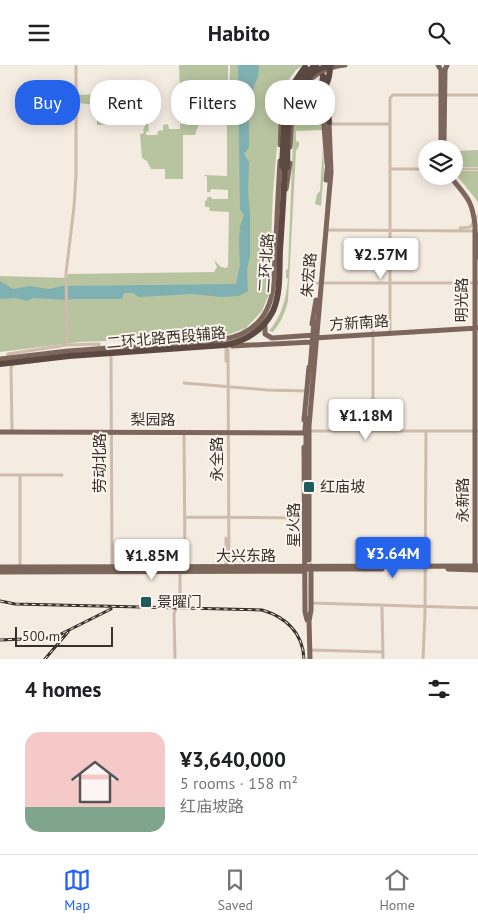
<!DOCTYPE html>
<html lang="en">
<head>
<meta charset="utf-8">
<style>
	:root { --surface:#fff; --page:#f2f2f2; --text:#202124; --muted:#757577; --line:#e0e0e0; --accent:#2563eb }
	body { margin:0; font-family:"PT Sans","Noto Sans SC",sans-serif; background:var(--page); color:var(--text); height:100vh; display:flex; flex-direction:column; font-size:19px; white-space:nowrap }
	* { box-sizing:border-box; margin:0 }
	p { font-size:16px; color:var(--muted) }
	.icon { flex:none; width:28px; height:28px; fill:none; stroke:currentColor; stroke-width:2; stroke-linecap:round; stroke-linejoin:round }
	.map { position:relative; height:594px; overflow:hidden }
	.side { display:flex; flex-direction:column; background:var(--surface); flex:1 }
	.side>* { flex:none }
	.banner { position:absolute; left:15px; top:15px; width:449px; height:45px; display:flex; gap:10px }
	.buttons { position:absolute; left:418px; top:75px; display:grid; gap:10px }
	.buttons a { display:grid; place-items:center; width:45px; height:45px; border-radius:50%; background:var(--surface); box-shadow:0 2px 12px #0003; font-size:25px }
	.scale { position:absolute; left:15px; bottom:12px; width:98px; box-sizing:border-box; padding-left:5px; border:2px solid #3b302b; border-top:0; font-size:14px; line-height:18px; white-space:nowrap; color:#3b302b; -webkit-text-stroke:4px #fbf5ee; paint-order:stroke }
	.price { position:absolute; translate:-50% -42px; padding:0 11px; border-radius:5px; background:#fff; color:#222; font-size:16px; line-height:32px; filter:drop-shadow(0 1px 2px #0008) }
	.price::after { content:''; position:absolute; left:50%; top:30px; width:15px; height:11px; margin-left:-8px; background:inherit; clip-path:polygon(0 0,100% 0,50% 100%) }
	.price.active { background:var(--accent); color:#fff }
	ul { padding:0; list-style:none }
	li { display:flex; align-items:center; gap:15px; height:125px; padding:0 25px }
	li span { display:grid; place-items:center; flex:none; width:140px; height:100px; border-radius:15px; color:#555 }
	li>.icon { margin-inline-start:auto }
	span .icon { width:60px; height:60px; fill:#fffc; stroke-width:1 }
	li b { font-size:21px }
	h2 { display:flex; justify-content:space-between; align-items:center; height:60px; padding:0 25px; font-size:21px }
	.pill { padding:0 18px; border-radius:20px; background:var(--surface); box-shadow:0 2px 12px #0003; font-size:18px; line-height:45px }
	.pill.active { background:var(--accent); color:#fff }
	header { display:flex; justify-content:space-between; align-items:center; height:65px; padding:0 25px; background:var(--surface); font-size:22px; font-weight:600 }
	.tabs { display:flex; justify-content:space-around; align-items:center; height:70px; border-top:1px solid var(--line); background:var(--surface); font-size:14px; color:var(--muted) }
	.tabs a { display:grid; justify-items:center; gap:2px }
	.tabs .active { color:var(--accent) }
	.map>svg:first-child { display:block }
	.green { fill:#b8c4a0 }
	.water { fill:#7fb0b2 }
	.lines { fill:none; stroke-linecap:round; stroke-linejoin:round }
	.minor { stroke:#cdbbac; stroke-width:3 }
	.major { stroke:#7d675c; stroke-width:5 }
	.highway { stroke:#5c4a42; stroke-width:6 }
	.rail-casing { stroke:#3b302b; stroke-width:3 }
	.rail { stroke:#fbf5ee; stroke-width:1; stroke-dasharray:4; stroke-linecap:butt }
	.highway-bridge { stroke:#5c4a42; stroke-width:6 }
	.poi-dot { fill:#1f5a5e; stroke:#fbf5ee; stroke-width:2 }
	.labels { text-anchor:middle; stroke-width:4; stroke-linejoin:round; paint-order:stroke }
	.street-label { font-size:15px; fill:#3b302b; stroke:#fbf5ee }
	.poi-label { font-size:15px; fill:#3b302b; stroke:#fbf5ee; text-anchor:start }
</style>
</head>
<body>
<header><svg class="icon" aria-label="menu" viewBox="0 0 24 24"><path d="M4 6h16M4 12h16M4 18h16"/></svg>Habito<svg class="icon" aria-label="search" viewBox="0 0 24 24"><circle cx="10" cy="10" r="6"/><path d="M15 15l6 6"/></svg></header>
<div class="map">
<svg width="478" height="594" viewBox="0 0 478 594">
	<rect width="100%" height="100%" fill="#f4ebe1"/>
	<path class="green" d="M179,0h49v16h-6l-1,3h-6l-2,-2 -1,9h-11l1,11 -7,1 -2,-2h-2l1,2 5,2 2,15 -18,1z
		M230,0h73l-7,5 -14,19 -9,103 -4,102 -7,17 -16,17 -21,8 -145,6 -80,10v-76l67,2 1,-4 146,-2 3,-5 -3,-7 7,7 5,1 2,-2 1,-54 -19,-1 -1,-4h-4v-6l2,-1v-3h4l1,2h16v-9l-17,-1 -1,3h-3v-15l-3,-2 23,1v-55l-27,-1 -2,-16h31z
		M38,15h4l-1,24 -14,-3v5l-3,1v-25h2l1,16 10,1 1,-10h-5v-3l5,-2z
		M137,28l1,29 -1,1 -40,2v-20l-20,-2v-8z
		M308,46h13l1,19 -26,1v10l3,1v4l-3,5 -8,150c-3,12 -7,21 -15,31l-4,-1c13,-16 17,-32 19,-52l-2,-1v-8l2,-1 6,-155 14,-2z
		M199,58l-4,12h-12v44h-18v-10h-14l-4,-8 -5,-3 -2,-24 4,-1 -1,-3 3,-6h2l1,7 -3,1v3h11l1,-4 5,-1v-5l5,-1 1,5h11v-5z
		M323,81l1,24 -3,36 -6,-2 2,-10 3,-3z
		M478,85v17h-24v-16z
		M454,106h24v31l-24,-30z"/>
	<path class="water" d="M238,0h21l-1,12 -4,9 -5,21v41l-5,6 5,8 -1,30 2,21v44l-3,12 1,22 -9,5 -18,1 -28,-3 -54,3 -6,-4h-9l-2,6h-49l-7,1 -33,-2 -6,3 -12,-3 -15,1v-18l13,8 16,-3 20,3 13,-3 174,-2 4,-19 -1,-25 1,-14 4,-11 -4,-5z"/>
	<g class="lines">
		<path class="minor" d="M445,30h33
			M331,59h59v206
			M390,59v-26l3,-3h48
			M390,104h36
			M454,104h24
			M478,151v1
			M460,163l10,-1 3,-4
			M326,165l152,1
			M317,218h161
			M67,280l-1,-72 8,-66 2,-32v-110
			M226,282v14
			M228,282l1,221
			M111,290l1,212
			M8,293v-4l59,-9 32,-1v5
			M184,318l84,7 40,1
			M12,366l-1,-63 2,-4
			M308,366h170
			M373,366v-100
			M0,410h62
			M20,410v93
			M185,452l119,1
			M183,501l2,-2 -1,-133
			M226,501v-28
			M311,538l167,5
			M382,541l1,53
			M310,585l73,2
			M175,594l-1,-45 6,-17v-26
			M423,594l2,-46 1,-182"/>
		<path class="major" d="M438,0l3,5v79
			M321,23l6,76
			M298,30c9,-17 26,-28 47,-30
			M444,78l1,-73 2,-5
			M280,80l2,-41 8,-19
			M290,82l2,-31
			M450,111c15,20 22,22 25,49v344
			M326,115l2,-18
			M286,124l4,-26
			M477,170l1,22
			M312,259l4,-24
			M265,261v8l7,4 43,-3
			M314,273l164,-10
			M232,281l80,-4 -1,1
			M0,294l68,-8 152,-11c21,-3 39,-12 48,-33 7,-16 6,-36 7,-53 2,-31 3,-62 5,-93
			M310,305l4,-49
			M304,355l5,-53
			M305,365l1,-12
			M306,366v19
			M0,367l306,1
			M304,382l1,165 2,8
			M309,495v-134l22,-254 -2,-50
			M0,502l478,-1
			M305,504h77
			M448,504l30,1
			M0,507l304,-1
			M309,555l1,39
			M309,556l2,-11v-44"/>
		<path class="highway" d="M290,24l15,-22
			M282,101l3,-55 9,-25
			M0,299l69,-8 156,-11c21,-4 38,-15 48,-34 8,-18 6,-41 7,-61 2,-29 4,-58 5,-88"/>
		<g class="rail-casing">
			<path id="rail" d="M0,536l15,3 247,6c24,7 41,23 42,49
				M0,575l47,-2 12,-3 52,-26
				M45,594l23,-27"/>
		</g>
		<use href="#rail" class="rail"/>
		<path class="highway-bridge" d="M303,10l13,-10
			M323,11c-1,8 -1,14 -11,14l-4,-3 -1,-5c4,-11 14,-14 24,-17
			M326,18l3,39
			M296,23l13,-14
			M287,102c1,-17 -2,-63 11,-74 6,-1 11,0 17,-1 13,-2 15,-16 15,-27"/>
	</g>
	<g class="poi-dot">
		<rect x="303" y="416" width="12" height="12" rx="2.5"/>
		<rect x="140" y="531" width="12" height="12" rx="2.5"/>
	</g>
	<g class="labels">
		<g class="street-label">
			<text transform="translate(266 198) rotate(-86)" y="5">二环北路</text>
			<text transform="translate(309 210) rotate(-85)" y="5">朱宏路</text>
			<text transform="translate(462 235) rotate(-90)" y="5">明光路</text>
			<text transform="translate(359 258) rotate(-4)" y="5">方新南路</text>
			<text transform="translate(166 273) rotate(-5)" y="5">二环北路西段辅路</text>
			<text x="153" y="360">梨园路</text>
			<text transform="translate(217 394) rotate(-90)" y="5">永全路</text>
			<text transform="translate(100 398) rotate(-90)" y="5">劳动北路</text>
			<text transform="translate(463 435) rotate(-90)" y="5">永新路</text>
			<text transform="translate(294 460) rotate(-90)" y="5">星火路</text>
			<text x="246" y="496">大兴东路</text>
		</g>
		<g class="poi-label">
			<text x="320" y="427">红庙坡</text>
			<text x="157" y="542">景曜门</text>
		</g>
	</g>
</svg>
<div class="buttons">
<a><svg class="icon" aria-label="layers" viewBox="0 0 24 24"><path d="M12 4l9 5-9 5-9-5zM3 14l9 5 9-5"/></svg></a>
</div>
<div class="scale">500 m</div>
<b class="price" style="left:381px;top:215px">¥2.57M</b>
<b class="price" style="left:366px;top:376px">¥1.18M</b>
<b class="price active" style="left:393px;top:514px">¥3.64M</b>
<b class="price" style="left:152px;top:516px">¥1.85M</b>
<div class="banner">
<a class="pill active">Buy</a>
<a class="pill">Rent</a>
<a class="pill">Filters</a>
<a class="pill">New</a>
</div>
</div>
<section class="side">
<h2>4 homes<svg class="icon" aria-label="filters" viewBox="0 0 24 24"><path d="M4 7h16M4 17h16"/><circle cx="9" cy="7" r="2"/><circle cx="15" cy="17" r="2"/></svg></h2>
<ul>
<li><span style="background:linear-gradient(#f6c9c9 75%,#7fa58c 0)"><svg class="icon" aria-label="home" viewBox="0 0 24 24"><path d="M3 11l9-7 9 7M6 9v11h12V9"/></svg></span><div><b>¥3,640,000</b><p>5 rooms · 158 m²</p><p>红庙坡路</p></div></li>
</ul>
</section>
<nav class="tabs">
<a class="active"><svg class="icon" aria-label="map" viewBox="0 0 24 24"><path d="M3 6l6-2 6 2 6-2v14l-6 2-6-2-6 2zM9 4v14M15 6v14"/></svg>Map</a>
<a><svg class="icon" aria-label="saved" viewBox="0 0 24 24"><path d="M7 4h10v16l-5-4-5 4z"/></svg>Saved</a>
<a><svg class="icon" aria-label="home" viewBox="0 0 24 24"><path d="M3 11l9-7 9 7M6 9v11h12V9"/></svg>Home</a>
</nav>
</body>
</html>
